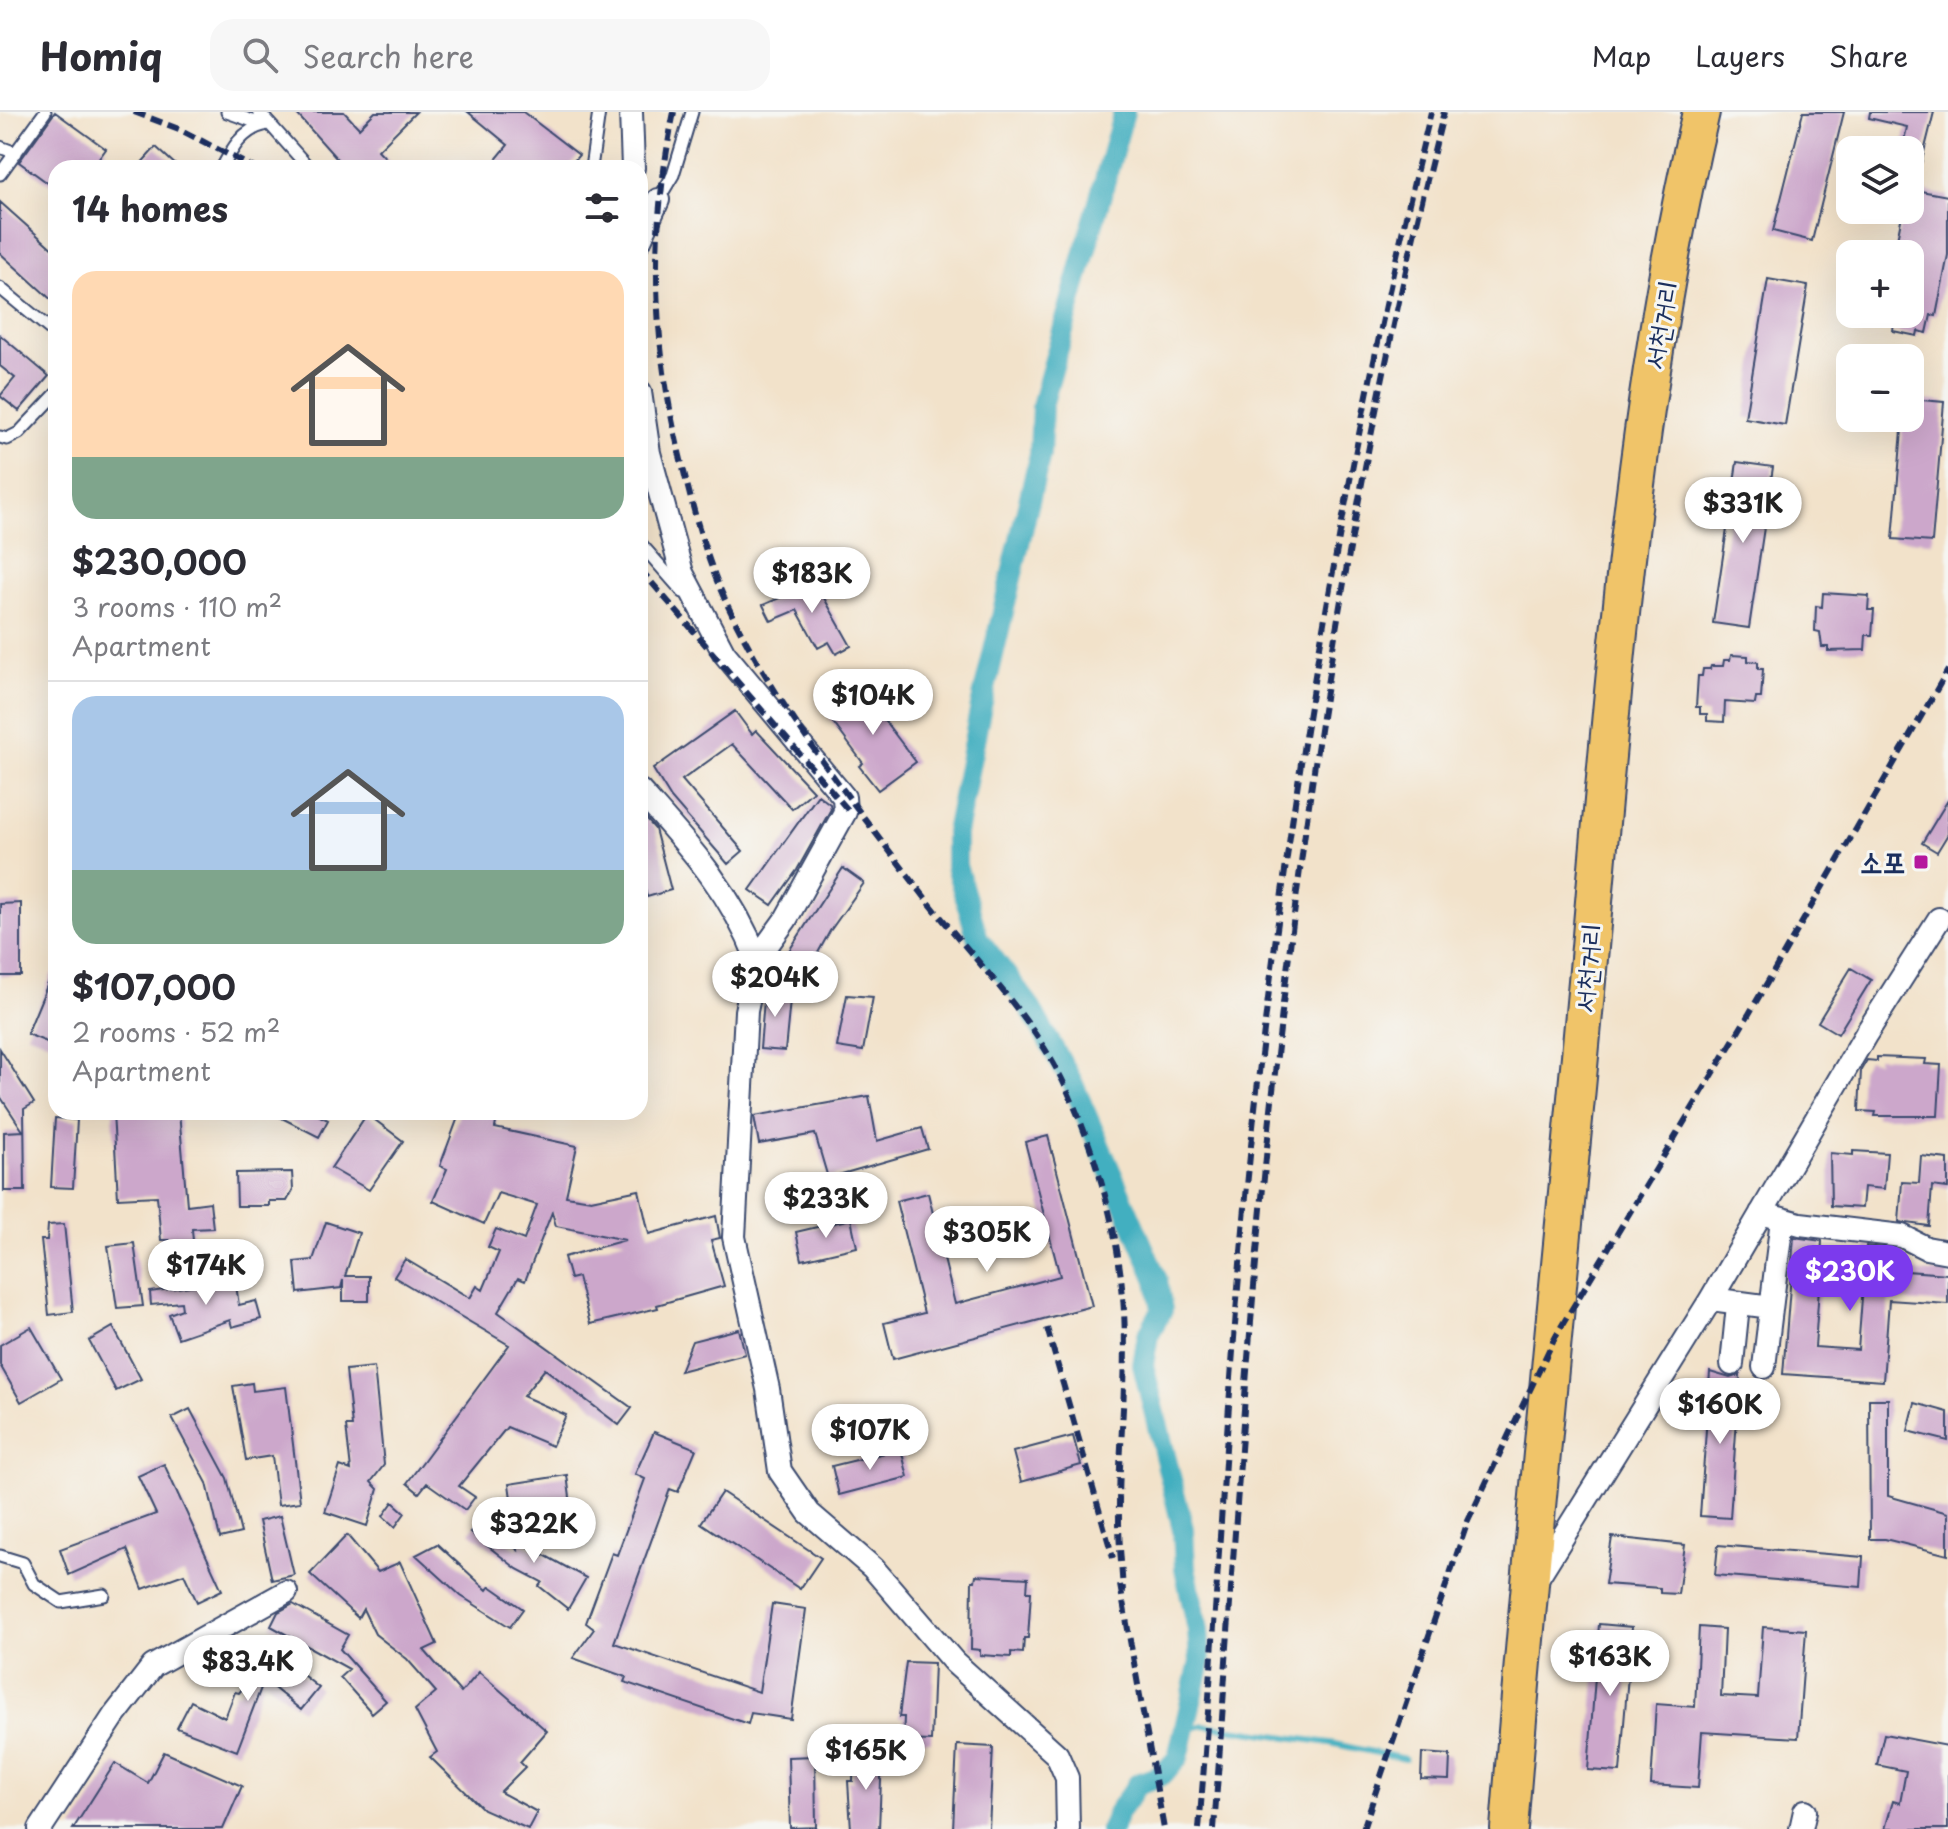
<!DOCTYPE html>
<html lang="en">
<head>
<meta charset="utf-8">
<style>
	:root { --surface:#fff; --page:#f7f7f7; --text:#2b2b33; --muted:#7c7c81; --line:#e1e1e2; --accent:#7c3aed }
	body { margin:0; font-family:"Playpen Sans","Poor Story",sans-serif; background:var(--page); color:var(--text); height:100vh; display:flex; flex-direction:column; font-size:30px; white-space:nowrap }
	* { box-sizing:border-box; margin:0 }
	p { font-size:26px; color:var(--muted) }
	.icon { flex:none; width:44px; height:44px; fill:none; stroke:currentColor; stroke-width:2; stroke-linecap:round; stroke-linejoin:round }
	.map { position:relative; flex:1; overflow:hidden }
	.drawer { position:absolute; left:48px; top:48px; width:600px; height:960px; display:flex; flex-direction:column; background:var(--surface); border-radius:24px; box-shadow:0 8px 32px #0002 }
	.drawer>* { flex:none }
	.buttons { position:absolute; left:1836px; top:24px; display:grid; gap:16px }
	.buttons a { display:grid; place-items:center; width:88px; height:88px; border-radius:16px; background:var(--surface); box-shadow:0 8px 32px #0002; font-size:40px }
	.price { position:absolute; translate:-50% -68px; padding:0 18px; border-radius:28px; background:#fff; color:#222; font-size:26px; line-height:52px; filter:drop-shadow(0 2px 4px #0008) }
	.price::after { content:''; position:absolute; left:50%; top:48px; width:24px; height:18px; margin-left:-12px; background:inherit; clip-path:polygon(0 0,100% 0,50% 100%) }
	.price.current { background:var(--accent); color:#fff }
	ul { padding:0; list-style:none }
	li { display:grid; align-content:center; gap:16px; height:424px; padding:0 24px }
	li+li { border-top:2px solid var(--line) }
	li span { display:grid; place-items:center; height:248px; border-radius:24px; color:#555 }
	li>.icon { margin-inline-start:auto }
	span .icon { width:144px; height:144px; fill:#fffc; stroke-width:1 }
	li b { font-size:34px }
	h2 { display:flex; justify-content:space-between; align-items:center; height:96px; padding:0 24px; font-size:34px }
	header { display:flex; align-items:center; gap:48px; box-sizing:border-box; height:112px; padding:0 40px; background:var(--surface); border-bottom:2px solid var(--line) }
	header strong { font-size:38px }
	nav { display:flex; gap:44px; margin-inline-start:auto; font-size:28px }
	.search { width:560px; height:72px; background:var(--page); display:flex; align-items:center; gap:20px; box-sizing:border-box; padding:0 28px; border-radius:24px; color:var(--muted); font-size:30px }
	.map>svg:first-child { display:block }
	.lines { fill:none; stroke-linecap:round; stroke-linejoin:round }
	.stream { stroke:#42afc0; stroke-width:6 }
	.canal { stroke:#42afc0; stroke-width:22 }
	.building { fill:#cca7cb }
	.service-casing { stroke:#3b4a6e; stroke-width:15 }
	.minor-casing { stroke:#3b4a6e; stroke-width:26 }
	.primary-casing { stroke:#3b4a6e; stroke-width:40 }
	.service { stroke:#fff; stroke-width:11 }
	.minor { stroke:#fff; stroke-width:22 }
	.primary { stroke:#f0c469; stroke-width:36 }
	.rail { stroke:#1b2f5e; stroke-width:6; stroke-dasharray:12 6; stroke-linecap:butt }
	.poi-dot { fill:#b5179e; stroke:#f6f6f2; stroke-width:3 }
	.labels { text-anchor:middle; stroke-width:6; stroke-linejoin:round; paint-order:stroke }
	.street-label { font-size:28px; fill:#1b2f5e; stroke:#f6f6f2 }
	.poi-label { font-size:28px; font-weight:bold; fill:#1b2f5e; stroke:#f6f6f2; text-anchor:end }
</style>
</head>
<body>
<header>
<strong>Homiq</strong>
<div class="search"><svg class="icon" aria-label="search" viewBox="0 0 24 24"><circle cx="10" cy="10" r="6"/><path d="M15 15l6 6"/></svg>Search here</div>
<nav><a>Map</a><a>Layers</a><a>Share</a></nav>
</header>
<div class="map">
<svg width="1948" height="1717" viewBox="0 0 1948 1717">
	<rect width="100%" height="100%" fill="#f6f6f2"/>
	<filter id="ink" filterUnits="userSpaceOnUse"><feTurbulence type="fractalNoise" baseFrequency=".0125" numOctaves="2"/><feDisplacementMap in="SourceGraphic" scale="16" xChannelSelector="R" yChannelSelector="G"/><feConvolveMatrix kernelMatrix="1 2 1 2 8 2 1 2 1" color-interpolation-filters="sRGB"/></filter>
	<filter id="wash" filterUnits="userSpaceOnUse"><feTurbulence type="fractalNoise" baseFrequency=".006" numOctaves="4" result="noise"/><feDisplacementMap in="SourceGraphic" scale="32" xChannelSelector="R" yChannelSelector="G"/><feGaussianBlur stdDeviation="1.8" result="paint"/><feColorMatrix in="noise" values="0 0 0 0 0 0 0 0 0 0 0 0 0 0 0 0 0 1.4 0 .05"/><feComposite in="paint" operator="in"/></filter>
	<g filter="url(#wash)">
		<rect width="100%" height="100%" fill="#f2e2ca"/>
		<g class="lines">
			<path class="stream" d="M1185,1619l18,-6 127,18 75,16"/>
			<path class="canal" d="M1111,1717l7,-17 20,-28 24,-9 16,-17 22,-96 -2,-32 -13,-62 -2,-39 -40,-164 5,-30 14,-25 -5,-30 -85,-198 -44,-78 -50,-65 -22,-73v-33l25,-127 59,-252 2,-48 82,-294"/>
		</g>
		<g id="blocks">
			<path class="building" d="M55,0l51,37 -14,19h-36v21l-37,-27z
				M295,0h49l15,16 16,-16h41l-38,38 17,18h-50z
				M468,0h55l56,43 -11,13h-79l19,-23z
				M1803,0h41l-32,129 -39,-10z
				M1870,0h64l-18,72 -6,-1v-33h-8l5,-23 -38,-9z
				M156,35l23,21h-42z
				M1910,77l38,7v59l-12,61 -5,-1 -4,18 -9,-2 -1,5 -24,-5 2,-17h15v-60h-16l9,-44h7z
				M0,90l56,50v52l-56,-51z
				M1768,167l40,7 -23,139 -40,-7z
				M0,223l49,41 -30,35 -19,-15 15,-18 -15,-12z
				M1910,287l34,3 -12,140 -39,-3 10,-121h7z
				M1737,350l36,5 -24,161 -36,-5z
				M821,468l7,16 -4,2 27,48 -15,8 -7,-12 -11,6 -21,-38 -26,11 -8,-16z
				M1823,481l46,3 -1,14h6l-2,25h-6l-1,15 -37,1v-4h-6l-2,-15 -5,-1 1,-25 6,1z
				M1731,543l17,1v5l10,1v7h5l-2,29h-5l-1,6 -30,-2 -1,20 -17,-1v-7h-7v-7h-4l2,-31h4l1,-7h7l1,-3h12l1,-6h6z
				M874,572l18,24 -11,8 35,46 -38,28 -19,-24 4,-3 -34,-46z
				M735,599l17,23 4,-4 57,61 -21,18 -60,-65 -50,36 61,71 -15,13 -57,-66 -18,-29z
				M818,683l12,9 1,5 -34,61 -25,35 -22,-15z
				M1948,688v34l-11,18 -15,-9z
				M640,700l15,17 16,61 -24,7 -7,-27z
				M843,756l21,15 -34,48 -22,40 -23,-14z
				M21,791v73h-21v-72z
				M56,852v61l-7,18 -22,-9z
				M1851,856l20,12 -33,54 -20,-12z
				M765,876l26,2 -6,61 -25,-2z
				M847,883l26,2 -10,54 -26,-4z
				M0,937l34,54 -10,6 1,82h-21v-59l19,-1 -23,-35z
				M1877,945l49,2 -1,5 16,1 -3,51h-63l1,-4 -17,-1 2,-41 6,-10 10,1z
				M869,984l8,45 45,-13 6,21 -100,29 -13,-44 -56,10 -5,-28z
				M113,1000h66l8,93 23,-3 3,26 -21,1 2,24 -23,2 -1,-15h-9l-4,-44 -39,2z
				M270,1000h42l16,8 -9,17z
				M460,1000h38l-3,16 82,18 -11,50 25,4 48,-10 10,44 67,-18 4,22 -9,2 13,46 -67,19 1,3 -68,16 -12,-47 -8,2 -6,-22 61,-17 -69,-14 -4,-14 -27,69 -7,-3 -20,34 134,96 -13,17 -74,-56 -22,27 43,19 -14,31 -45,-19 -48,59 16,11 -10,13 -38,-27 -8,10 -12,-10 102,-138 -115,-68 11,-18 65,39 7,-12 6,4 16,-38 -11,-5 8,-18 28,11 13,-35 -39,-12 -14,31 -51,-23 14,-32 -7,-3z
				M367,1002l36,27 -34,49 -38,-22z
				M55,1006l22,2 -4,68 -22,-1z
				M1048,1024l44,170 -199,53 -9,-36 40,-10 -28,-112 32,-8 27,111 105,-28 -35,-134z
				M1853,1039l34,2 -3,36 -20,-2 -2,21 -31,-2 -1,-53 23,2z
				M1921,1044l27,3v29l-16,-2 -3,40 -30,-4 3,-40 17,1z
				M292,1060l1,18 -6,11h-18v5h-32l-1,-33z
				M851,1107l6,28 -55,13 -6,-28z
				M326,1110l33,11 -14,43h24v25h-26v-21l-2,8 -43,5 -3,-31 18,-2z
				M64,1112l9,88 -24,3 -8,-75h6l1,-15z
				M1794,1125l28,4 -7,106 43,3 8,-104 27,3 -1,21 56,4v30l-59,-4 -6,81 -100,-7z
				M134,1131l9,63 -26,2 -9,-62z
				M235,1167l4,26 17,-4 5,18 -29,8 -2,-7 -52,18 -9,-24 13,-5 -1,-7 -30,3 -1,-13z
				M31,1215l30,52 -40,23 -21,-37v-20z
				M113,1215l28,52 -25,12 -27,-50z
				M739,1217l6,25 -65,17 12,-30z
				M374,1255l10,98 -13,17 7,7 -11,37 -42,-14 15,-46 11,4 -5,-44h6l-6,-56z
				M1710,1260l20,6 10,-3 -10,143 -30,-2z
				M252,1271l1,8 33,-4 14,115 -22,3 -6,-49 -26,4 -13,-74z
				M1869,1287h19v97l60,17v42l-63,-16h-15z
				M1915,1291l33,9v29l-40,-10z
				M190,1297l37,69 14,55 -21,5 -13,-55 -35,-65z
				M654,1320l42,17 -18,43 -8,-3 -56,154 145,49 13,-88 34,5 -15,110 -40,-6 -3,11 -124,-42 2,-5 -53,-19 21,-29 -8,-6 26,-70 5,2 28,-76 -10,-5z
				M1073,1324l8,29 -60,17 -8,-30z
				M901,1337l7,28 -69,18 -7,-29z
				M164,1352l58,126 -25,12 -13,-28 -41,15 -16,-40 -58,26 -9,-26 96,-35 -18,-38z
				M567,1363l4,30 -58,8 -4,-29z
				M722,1380l99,66 -21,31 -99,-66z
				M393,1390l12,11 -10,14 -12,-11z
				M280,1404l14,59 -22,5 -13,-59z
				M480,1408l38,30 -1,-10 69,38 -18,31 -29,-23 3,-4 -25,-13 -47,-37z
				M347,1423l31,37 22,-10 37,82 -13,6 37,43 18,-21 68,59 -27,31 5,5 -25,25 37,20 -9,17 -45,-20 -53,-52 7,-5 -22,-42 21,-18 -29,-33 -32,-25 -12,-25 -5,9 -48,-44z
				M1612,1425l73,8 -7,49 -18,-1v-5l-55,-4z
				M437,1432l50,46 3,-4 33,23 -13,18 -49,-31 -45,-41z
				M1718,1433l145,12 -2,30 -146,-12z
				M976,1463l52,3 -1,14h4l-3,46h-4l-1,15 -12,-1v5l-31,-2v-5l-9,-1 1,-68h3z
				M293,1492l55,31 -8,14 46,52 -14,12 -32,-36 9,-8 -78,-43 7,-14z
				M1599,1512l33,3 -12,145 -32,-2z
				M1699,1515l25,2 -3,67 37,2 5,-71 43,3 -8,108 -96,-6 -4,56 -47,-3 5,-81 39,3z
				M273,1539l46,37 -18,22 -37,-30 -27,71 -60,-23 14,-27 34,17 10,-26 4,1z
				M906,1550l28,1 -3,78 -28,-1 1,-23h-5z
				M1884,1622l64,12v83h-63l8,-28 7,2 6,-32 -29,-6z
				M957,1633l36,2 -4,82h-36z
				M164,1640l78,34 -19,43h-150l42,-66 33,20z
				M1422,1641l28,2 -1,25 -28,-1z
				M854,1642l28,1 -3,74h-28l-3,-48h5z
				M815,1644l1,71 -26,1 -2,-71z"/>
		</g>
	</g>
	<g filter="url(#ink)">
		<use href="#blocks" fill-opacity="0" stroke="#3b4a6e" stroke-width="2"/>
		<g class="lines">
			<g class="service-casing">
				<path id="service" d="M227,0l37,13
					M259,0l50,56
					M0,35l16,6
					M222,56c10,-19 20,-38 42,-43
					M591,56l8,-56
					M0,62l45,-62
					M658,88l15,-25 19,-63
					M0,176l56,46
					M0,325l7,2 12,-6 37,-39
					M640,431l43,49
					M0,1444l23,7 11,21 27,18 43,-7"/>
			</g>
			<g class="minor-casing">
				<path id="minor" d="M631,0l2,56
					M640,128l18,-40
					M640,280l9,61 33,120 42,80 120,144 1,15 -59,107 -29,40 -11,52 -12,226 34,152 12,82 29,42 64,55 81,94 103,93 10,23 1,51
					M640,679c48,54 91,100 117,168
					M1761,1101l39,11 102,12 24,12 22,4
					M1711,1187l60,8
					M1732,1252l6,-59
					M1764,1255l18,-148
					M1536,1468l175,-281 155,-265 73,-115
					M40,1717l74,-113 39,-50 133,-74
					M1801,1717l4,-18"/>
			</g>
			<g class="primary-casing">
				<path id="primary" d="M1509,1717c22,-283 52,-565 78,-848 26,-290 47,-584 114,-869"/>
			</g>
			<use href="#service" class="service"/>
			<use href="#minor" class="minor"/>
			<use href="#primary" class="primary"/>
			<path class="rail" d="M134,0l45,17 75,39
				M674,0c-26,126 -22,236 10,360 11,44 23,89 42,130 48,102 126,200 194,289 51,67 113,123 148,201 25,56 44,117 52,178 12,84 -2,167 -1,251 0,24 3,48 4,72
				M640,457l209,242
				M1047,1216l66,230
				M1120,1473l44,244
				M1199,1717c21,-255 31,-511 61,-765 38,-321 93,-638 171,-952
				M1214,1717c19,-255 33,-511 62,-765 36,-319 88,-640 168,-952
				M1363,1717l105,-308 87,-184 194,-323 199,-344"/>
		</g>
	</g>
	<rect class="poi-dot" x="1913" y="742" width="16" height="16" rx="4"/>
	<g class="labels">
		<g class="street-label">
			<text transform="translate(1661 213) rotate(-80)" y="10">서천거리</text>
			<text transform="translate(1588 856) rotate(-85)" y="10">서천거리</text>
		</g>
		<g class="poi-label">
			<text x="1905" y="760">소포</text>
		</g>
	</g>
</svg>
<div class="buttons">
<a><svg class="icon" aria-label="layers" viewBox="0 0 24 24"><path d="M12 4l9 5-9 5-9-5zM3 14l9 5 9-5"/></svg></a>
<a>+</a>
<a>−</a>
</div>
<b class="price" style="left:1743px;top:433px">$331K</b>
<b class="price" style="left:812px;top:503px">$183K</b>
<b class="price" style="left:873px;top:625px">$104K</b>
<b class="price" style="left:775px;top:907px">$204K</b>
<b class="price" style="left:826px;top:1128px">$233K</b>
<b class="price" style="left:987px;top:1162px">$305K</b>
<b class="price" style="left:206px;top:1195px">$174K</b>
<b class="price current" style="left:1850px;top:1201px">$230K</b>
<b class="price" style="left:1720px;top:1334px">$160K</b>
<b class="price" style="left:870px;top:1360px">$107K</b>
<b class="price" style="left:534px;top:1453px">$322K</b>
<b class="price" style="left:1610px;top:1586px">$163K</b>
<b class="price" style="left:248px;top:1591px">$83.4K</b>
<b class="price" style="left:866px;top:1680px">$165K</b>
<section class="drawer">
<h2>14 homes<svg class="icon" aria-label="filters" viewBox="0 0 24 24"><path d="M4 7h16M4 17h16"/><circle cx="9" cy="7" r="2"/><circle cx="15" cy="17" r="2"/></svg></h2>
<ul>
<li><span style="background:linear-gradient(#ffd9b3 75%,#7fa58c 0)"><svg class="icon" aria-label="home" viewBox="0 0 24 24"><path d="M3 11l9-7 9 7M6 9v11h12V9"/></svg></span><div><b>$230,000</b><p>3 rooms · 110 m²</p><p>Apartment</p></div></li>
<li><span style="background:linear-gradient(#a9c7e8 70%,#7fa58c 0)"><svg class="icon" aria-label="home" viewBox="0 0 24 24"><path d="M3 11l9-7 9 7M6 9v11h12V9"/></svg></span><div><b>$107,000</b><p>2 rooms · 52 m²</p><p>Apartment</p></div></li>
</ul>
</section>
</div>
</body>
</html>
